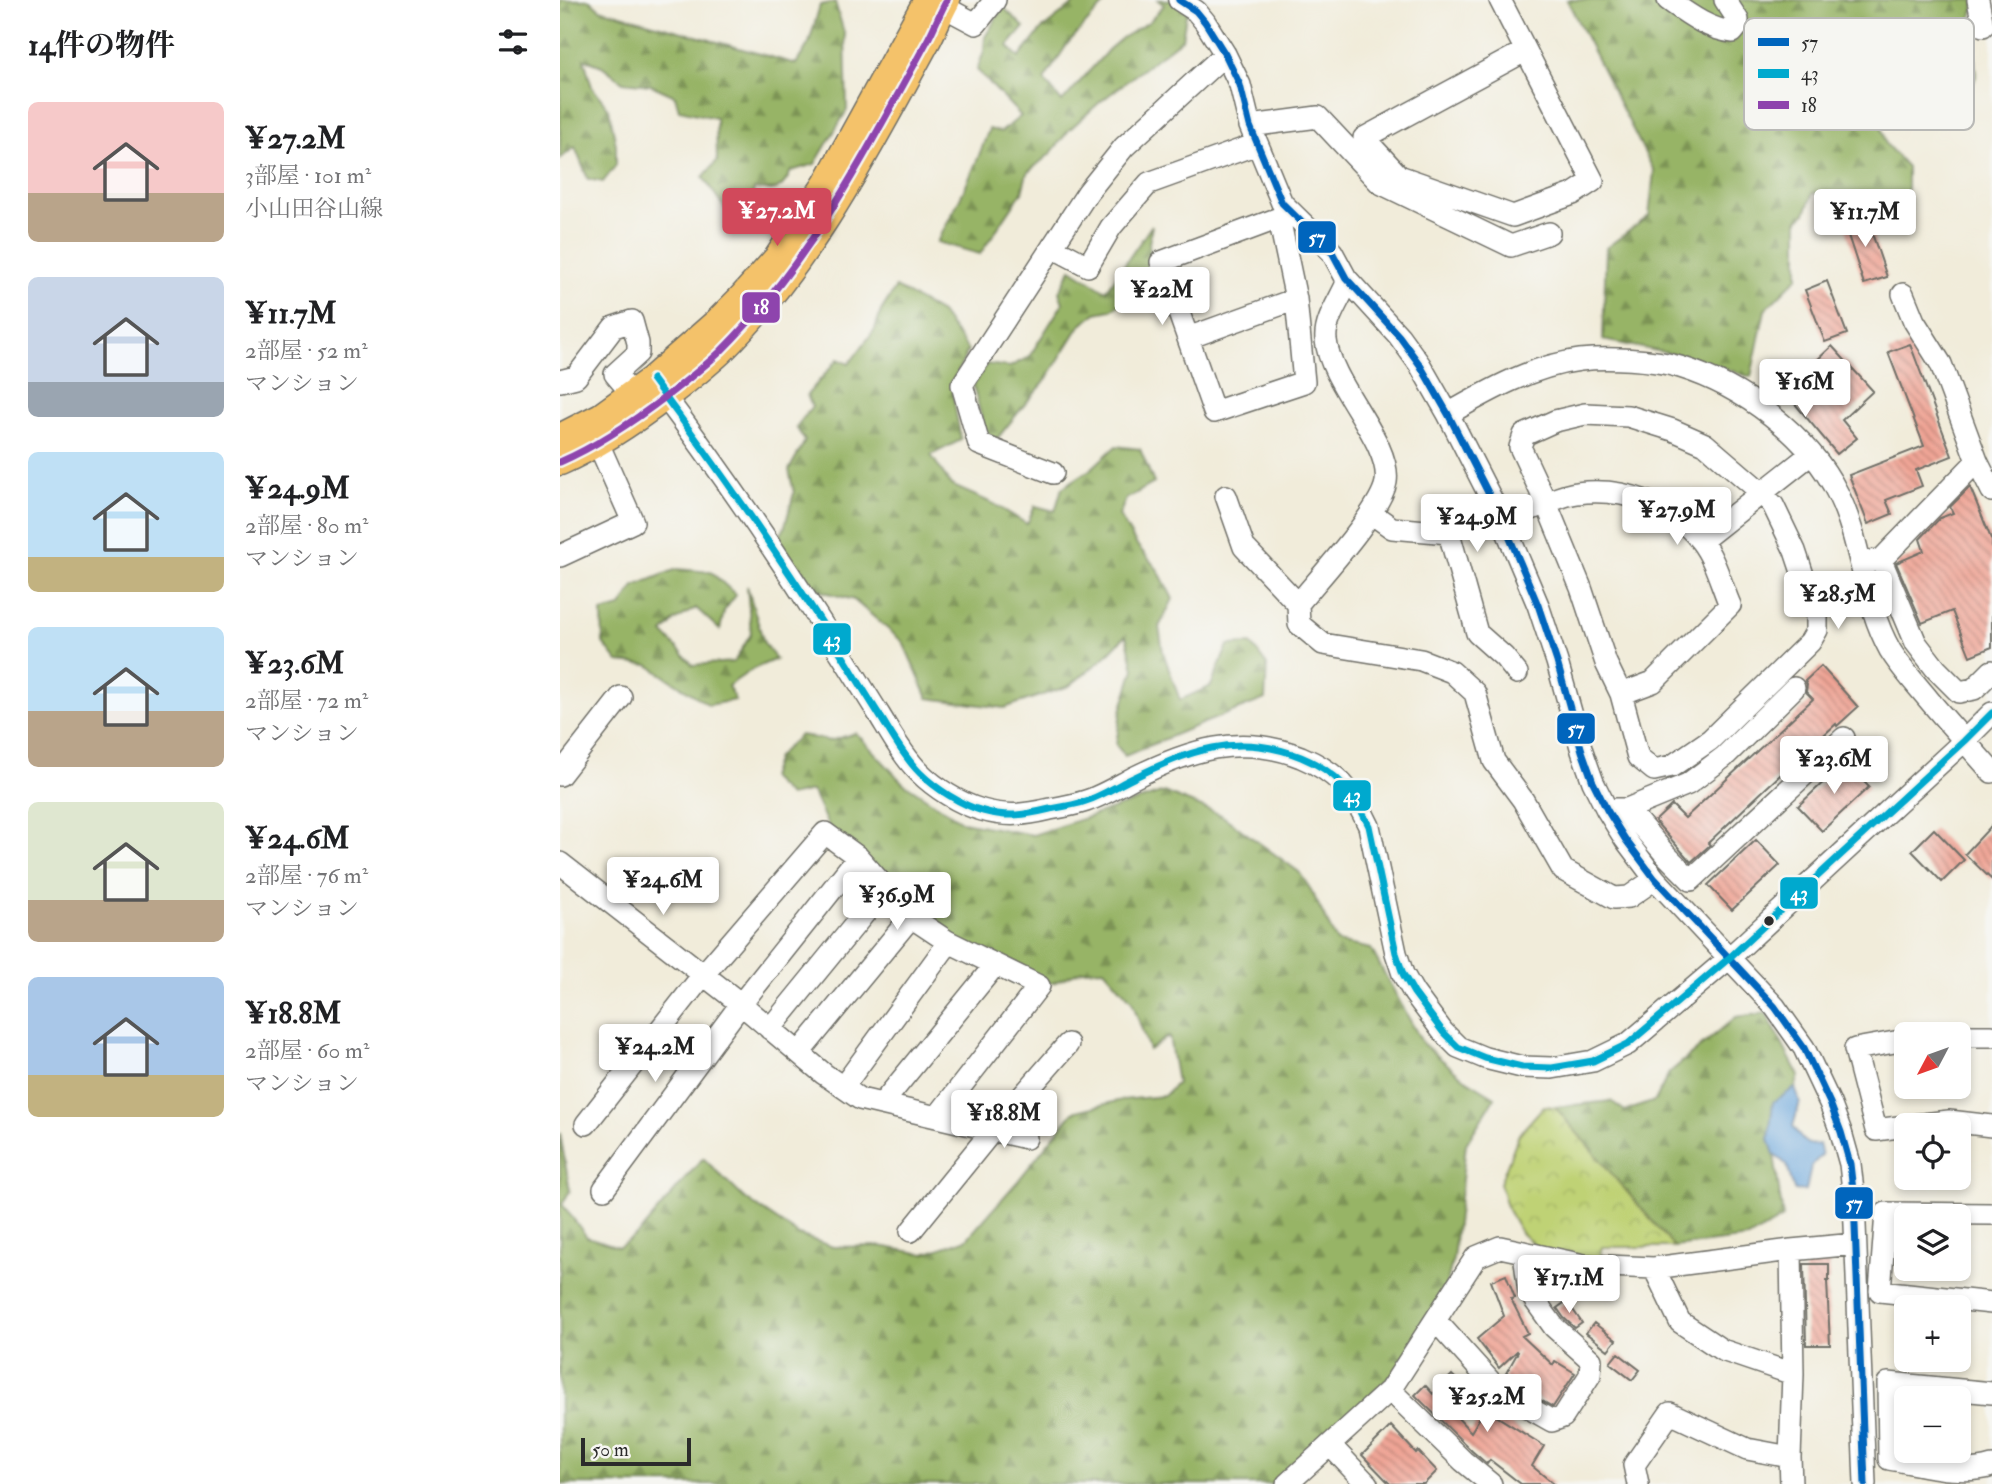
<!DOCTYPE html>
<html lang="ja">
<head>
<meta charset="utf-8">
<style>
	:root { --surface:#fff; --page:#f6f6f6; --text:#202124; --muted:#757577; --accent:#d1495b }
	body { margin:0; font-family:"IM FELL Double Pica","Noto Serif JP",serif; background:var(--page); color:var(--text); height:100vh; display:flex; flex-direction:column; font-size:26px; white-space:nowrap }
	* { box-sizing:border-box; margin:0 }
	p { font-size:23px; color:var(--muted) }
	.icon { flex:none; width:38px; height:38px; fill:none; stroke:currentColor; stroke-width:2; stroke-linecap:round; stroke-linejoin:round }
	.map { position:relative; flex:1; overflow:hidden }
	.panel { display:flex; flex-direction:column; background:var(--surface); width:560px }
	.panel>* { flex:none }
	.needle { width:46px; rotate:229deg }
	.fabs { position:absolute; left:1334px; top:1022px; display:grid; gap:14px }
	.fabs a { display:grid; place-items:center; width:77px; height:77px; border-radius:10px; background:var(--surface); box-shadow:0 4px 10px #0003; font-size:35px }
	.scale { position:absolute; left:21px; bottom:18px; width:110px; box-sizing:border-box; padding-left:7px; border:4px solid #2b2b2b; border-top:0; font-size:19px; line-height:24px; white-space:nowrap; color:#2b2b2b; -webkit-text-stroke:5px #f6f6f2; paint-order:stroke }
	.price { position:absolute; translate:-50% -60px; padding:0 16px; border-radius:7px; background:#fff; color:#222; font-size:23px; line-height:46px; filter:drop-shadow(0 2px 4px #0008) }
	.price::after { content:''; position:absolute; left:50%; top:42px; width:21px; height:16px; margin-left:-10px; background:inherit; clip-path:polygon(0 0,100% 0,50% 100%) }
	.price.on { background:var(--accent); color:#fff }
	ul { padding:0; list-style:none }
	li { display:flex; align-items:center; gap:21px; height:175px; padding:0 28px }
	li span { display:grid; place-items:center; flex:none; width:196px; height:140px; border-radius:10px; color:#555 }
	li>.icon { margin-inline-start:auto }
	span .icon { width:84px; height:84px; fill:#fffc; stroke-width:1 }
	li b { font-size:30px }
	h2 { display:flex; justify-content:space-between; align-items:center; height:84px; padding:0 28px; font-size:30px }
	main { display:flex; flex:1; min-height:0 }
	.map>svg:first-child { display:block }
	.forest { fill:url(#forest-firs); stroke:#617048; stroke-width:2 }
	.park { fill:url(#park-crowns); stroke:#757e50; stroke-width:2 }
	.water { fill:#6da7dd; stroke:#4c6984; stroke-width:2 }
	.building { fill:url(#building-back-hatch) }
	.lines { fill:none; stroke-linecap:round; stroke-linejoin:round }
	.minor-casing { stroke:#706f68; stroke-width:24 }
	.major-casing { stroke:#706f68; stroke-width:29 }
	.minor { stroke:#fff; stroke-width:21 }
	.major { stroke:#f4c26a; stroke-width:26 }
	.bus-1-casing { stroke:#f6f6f2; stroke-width:12 }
	.bus-2-casing { stroke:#f6f6f2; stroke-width:12 }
	.bus-3-casing { stroke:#f6f6f2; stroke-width:12 }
	.bus-1 { stroke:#0065bd; stroke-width:7 }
	.bus-2 { stroke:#00a9ce; stroke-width:7 }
	.bus-3 { stroke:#8e44ad; stroke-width:7 }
	.bus-dot { fill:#2b2b2b; stroke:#f6f6f2; stroke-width:2.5 }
	.key { fill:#f6f6f2; stroke:#b9b9b6; stroke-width:2 }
	.key-label { font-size:19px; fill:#2b2b2b }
	.line-badge { stroke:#f6f6f2; stroke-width:2.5 }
	.badge-label { font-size:19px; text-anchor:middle; font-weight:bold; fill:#fff }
</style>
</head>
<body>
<main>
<section class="panel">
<h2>14件の物件<svg class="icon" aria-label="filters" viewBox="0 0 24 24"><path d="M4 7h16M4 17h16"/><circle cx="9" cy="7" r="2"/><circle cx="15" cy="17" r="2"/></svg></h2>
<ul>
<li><span style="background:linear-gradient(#f6c9c9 65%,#b9a48a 0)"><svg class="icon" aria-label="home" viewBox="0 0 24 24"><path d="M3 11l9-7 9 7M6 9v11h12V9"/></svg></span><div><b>¥27.2M</b><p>3部屋 · 101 m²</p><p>小山田谷山線</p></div></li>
<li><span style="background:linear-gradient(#c9d6e8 75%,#9aa5b1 0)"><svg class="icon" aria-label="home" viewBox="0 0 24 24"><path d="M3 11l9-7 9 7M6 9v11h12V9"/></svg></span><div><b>¥11.7M</b><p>2部屋 · 52 m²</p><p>マンション</p></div></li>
<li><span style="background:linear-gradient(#bfe0f5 75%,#c2b280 0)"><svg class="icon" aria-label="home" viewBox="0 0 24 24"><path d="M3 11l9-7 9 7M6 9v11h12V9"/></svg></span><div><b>¥24.9M</b><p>2部屋 · 80 m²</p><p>マンション</p></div></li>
<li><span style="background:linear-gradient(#bfe0f5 60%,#b9a48a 0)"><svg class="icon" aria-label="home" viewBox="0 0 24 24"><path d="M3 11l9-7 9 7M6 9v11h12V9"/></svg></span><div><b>¥23.6M</b><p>2部屋 · 72 m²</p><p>マンション</p></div></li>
<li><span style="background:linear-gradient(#dfe7d0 70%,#b9a48a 0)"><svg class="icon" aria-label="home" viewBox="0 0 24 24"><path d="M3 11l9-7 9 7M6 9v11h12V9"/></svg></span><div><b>¥24.6M</b><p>2部屋 · 76 m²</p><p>マンション</p></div></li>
<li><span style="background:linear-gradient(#a9c7e8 70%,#c2b280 0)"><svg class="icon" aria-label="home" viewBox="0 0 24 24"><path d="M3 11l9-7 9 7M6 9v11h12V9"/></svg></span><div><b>¥18.8M</b><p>2部屋 · 60 m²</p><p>マンション</p></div></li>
</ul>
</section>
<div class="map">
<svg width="1432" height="1484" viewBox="0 0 1432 1484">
	<defs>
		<pattern id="forest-firs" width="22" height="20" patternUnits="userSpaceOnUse" patternTransform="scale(1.75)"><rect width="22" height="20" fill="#97b466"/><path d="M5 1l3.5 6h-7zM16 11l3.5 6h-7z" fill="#7b9354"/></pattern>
		<pattern id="park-crowns" width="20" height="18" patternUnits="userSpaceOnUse" patternTransform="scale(1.75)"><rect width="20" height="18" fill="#bfd275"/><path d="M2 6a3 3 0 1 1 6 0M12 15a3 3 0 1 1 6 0" fill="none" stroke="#a4b465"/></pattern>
		<pattern id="building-back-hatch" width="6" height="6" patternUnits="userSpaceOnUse" patternTransform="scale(1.75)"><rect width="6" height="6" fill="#efa495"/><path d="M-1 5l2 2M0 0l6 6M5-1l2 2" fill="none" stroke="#c2867a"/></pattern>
	</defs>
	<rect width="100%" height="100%" fill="#f6f6f2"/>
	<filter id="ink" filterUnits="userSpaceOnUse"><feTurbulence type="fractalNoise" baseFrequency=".0143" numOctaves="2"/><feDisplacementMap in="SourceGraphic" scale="14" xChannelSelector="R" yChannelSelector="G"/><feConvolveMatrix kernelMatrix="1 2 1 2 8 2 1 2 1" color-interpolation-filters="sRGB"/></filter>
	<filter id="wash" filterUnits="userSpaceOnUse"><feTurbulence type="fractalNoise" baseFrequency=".00686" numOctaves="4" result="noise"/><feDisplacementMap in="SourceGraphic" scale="28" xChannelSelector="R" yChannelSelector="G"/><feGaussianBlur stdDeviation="1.57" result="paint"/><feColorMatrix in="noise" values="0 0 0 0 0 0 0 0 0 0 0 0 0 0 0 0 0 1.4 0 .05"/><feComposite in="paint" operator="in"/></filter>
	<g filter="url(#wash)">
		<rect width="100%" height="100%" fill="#f1ecda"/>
		<path class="forest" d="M0,0h30l10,9 196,55 13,-21 11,-38 15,-3 10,34 2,74 -32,54 -24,7c-9,21 -15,20 -37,18l-4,24h-22l-25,-36 14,-16 -1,-43 -37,-8 -4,-14 -24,-11 -28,-3 -21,-16 -18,-7 8,28 17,22 7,36v20l-13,17 -15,-3 -13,-32 -15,12z
			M519,0h29l-40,43 -24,37 18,22 47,-53 13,-11 28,-17 14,-16 -6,-5h46l-18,15 -4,24 -82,63 -31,28 -18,23 -24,20 -5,19 -42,62 -43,-12c21,-37 38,-73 52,-113l12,3 20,-16 -44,-46 7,-19 1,-14 18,-30 21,20 -16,19 11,12 23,-29z
			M1007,0h407l1,4 -4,14 5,58 -7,19 -1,22 -13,-28 -58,21 -16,16 5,18 21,23v29l-21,10 -73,-13 -8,20 -7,7v57l-33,33 -14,67 -64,-20 -84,-17 3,-92 43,-32 5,-45z
			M592,225l-3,19 4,26 -11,1 -5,21 -26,18 -15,3 -17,14 -35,56 -19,21 -29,36 -11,-9 -12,-46 14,-21 23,3 19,-10 34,-54 -4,-11 12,-23 35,22z
			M336,287l45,26 27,37 -14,30 -1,16 8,44 -30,15 20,30 43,19 33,20 8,-18 20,5 7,-23 29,-19 25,-23 24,3 14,34 -28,16 -7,16 17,29 22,26 15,29 -14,28 4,25 17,48 31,-14 17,-41 23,-1 16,21 -2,34 -79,31 -61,26 -9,-11 5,-34 13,-42 -8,-34 -22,23 -35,28 -65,22 -76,-10 -25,-56 -49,-42 -70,-19 -17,-25 17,-27 10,-36 -5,-23 16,-29 -9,-14 16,-20 -5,-12 31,-36 11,5 26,-35 6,-18z
			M117,569l34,3 25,23 -12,16 -4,19 -24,-22 -23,14 -10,11 30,32 41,-3 17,-28 -4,-48 17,57 12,16 -23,10 -25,17 7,14 -26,5 -61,-40 -30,-3 -15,-19 -1,-31 19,-5 13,-21z
			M296,733l47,50 60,39 70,13 131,-43 57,23 78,57 12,18 26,52 34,7 52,95 41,34 31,19 -29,47 -13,115 -11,43 -34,58 -51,48 -35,29 -47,47h-715v-351l10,58 -8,13 25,33 32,10 20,-14 64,-75 40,39 56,38 34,12 47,-1 44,8 43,-15 50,-57 56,-70 49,-12 42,-4 13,-13 -8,-47 -20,14 -17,-49 -28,-32 -22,1 -29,13 -24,-1 -87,-36 -112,-116 -18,-39 -23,5 -19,-18 7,-21 23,-22 30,6z
			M1206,1013l33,63 -4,12 -22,14 -4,37 5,15 9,64 -35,20 -74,9 -119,-140 56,-6 14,10 30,-10 14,-28 67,-56z"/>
		<path class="park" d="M984,1106l11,1 119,140h-72l-3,14 -58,-10 -20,-18 -13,-23 -8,-27 19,-49z"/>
		<path class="water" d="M1235,1088l5,14 -7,24c6,10 12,22 26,18l3,11 -11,11 -5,25 -12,-1 -7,-25 -13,-11 -5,-15 4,-37z"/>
		<g id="blocks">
			<path class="building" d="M1305,213l22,64 -23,7 -21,-64z
				M1267,281l20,53 -22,8 -20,-52z
				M1350,344l42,112 -36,14 6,16 -36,14 6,14 -24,10 -19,-49 75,-29 -36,-94z
				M1272,346l41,45 -31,29 15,18 -20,16 -52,-62 32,-26 -3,-3z
				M1410,487l22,54v106l-22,9 -18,-45 -30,12 -26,-60 28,-12 -4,-12 20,-21 13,-5 -3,-6z
				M1261,666l37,41 -21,19 -1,-2 -70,64 -58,55 2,2 -19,17 -36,-41 17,-16 13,13 128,-119 -7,-7 1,-7 -2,-4z
				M1285,762l24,25 -47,44 -24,-25z
				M1432,825v55l-27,-26z
				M1374,829l30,31 -22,22 -30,-31z
				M1196,840l24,25 -48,45 -24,-25z
				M1244,1264h25v17h-2l3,64h-24z
				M946,1275l9,23 -4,1 17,34 -6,3 31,29 2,-4 20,12 -22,34 -46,-26 -3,-4 14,-25 -1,-1 -18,17 -22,-29 27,-23 -13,-35z
				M1007,1301l15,22 -7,5 -11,-10 -7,-10z
				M1034,1323l22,17 -8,10 -22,-17z
				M1058,1353l22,17 -8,10 -22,-17z
				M892,1375l20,20 -19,18 18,19 14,-23 59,37 -12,20 22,18h-33l-31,-24 -3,4 -15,-13 -57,-56 10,-10 8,9z
				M831,1426l25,27 2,-2 19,20 -13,13h-34l-28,-29z"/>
		</g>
	</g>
	<g filter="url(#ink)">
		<use href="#blocks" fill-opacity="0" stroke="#706f68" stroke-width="2"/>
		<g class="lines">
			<g class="minor-casing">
				<path id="minor" d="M371,0l45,24 19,-24
					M619,0l17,11 9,11 20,32 15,31 10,41 32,77 50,49 14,26 53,58 21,29 28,49 55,108 35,83 19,57 25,89 11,31 14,28 18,29 30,40 120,128 29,41 26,55 11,29 9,32 4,35 11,285
					M940,0l93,181 -20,13 -60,22 -114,-40 -35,-38 161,-87
					M1108,0c20,14 41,30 65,32l4,-5 1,-7 -13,-20
					M1418,0l5,26
					M690,126l68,-9 62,66 131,63 38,-13
					M719,218l17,81 8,83 -90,30 -53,-150z
					M492,247l36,19 23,-39 38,-44 108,-39
					M786,278v7c-7,16 -22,37 -20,55 4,44 66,103 60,142 -5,29 -67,96 -88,122l1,20 24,20 98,16 31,12 23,21 19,68 29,39 40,70 51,28 15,-1 26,-18
					M1343,294l11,27 27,43 36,97 15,30
					M628,338l108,-39
					M0,381l16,-4 38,-50 18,-6 6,22v10l-23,21 17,20
					M97,386c61,81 118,164 172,249 17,26 34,54 51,81 11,18 23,40 39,56 16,16 41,32 63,38 24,7 43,5 68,-1 12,-2 24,-4 36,-8 16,-5 32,-15 47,-23 56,-28 106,-45 168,-21 36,15 52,34 68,69l27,127 7,21 11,19 29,39 15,15 27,11 37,9 30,1 41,-7 35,-17 100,-85 236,-218 28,-28
					M888,414c42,-24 84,-48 132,-54 27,-3 74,-1 100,7 62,19 129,68 158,127 24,49 25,108 52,156 11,18 26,34 39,50 21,25 42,48 63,72
					M1025,414l43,2 45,14 32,14 57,49 11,12 22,46 22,66v13l-7,12 -100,98 -38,26 -18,4 -16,-13 -17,-63 -15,-31 -25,-75 -35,-85 -26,-56 4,-12 31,-14z
					M493,473l-74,-29 -17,-59 126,-193 36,-45 101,-93
					M666,496l18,51 54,57
					M811,513l21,15 57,5 28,100 27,24 13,16
					M943,522c19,-8 55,-27 74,-29 46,-6 95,11 124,48 14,18 20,43 29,64l-77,77 -32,12
					M1141,541l110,-87
					M0,556l73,-34 -35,-79
					M1321,560l35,83 20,26 23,23 15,-3 18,-18
					M1310,561l11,-1 96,-99
					M0,775l61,-78
					M1056,809h11l61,-25 36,-27 70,-69
					M1067,809l39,46 25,25 153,-142
					M0,863l181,141 83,70 36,25 166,39
					M210,1029l115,-141
					M1398,1036h34
					M1346,1040l-51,9 21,81 30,-4
					M239,1053l112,-136
					M283,1087l106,-145
					M322,1104l113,-139
					M26,1124l117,-149 122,-142 33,24 53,60 36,24 92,45 -102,131
					M1354,1125l35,-4 43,5
					M44,1189l137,-185 117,-147
					M1432,1214l-106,-1 -6,78 112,12
					M351,1231l81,-100 76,-87
					M1231,1250l2,124 -3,83 1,27
					M1094,1268l26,54 42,28 71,24
					M876,1321l63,70 53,30 11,-4 27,-42 1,-15 -37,-33 -25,-35 -5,-39
					M830,1390l73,71 28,23
					M1432,1393l-104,-10 1,76c33,5 71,17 103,7
					M770,1445l37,39
					M727,1484l103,-94 86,-133 24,-10 84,18 70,3 137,-18 64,-6
					M1078,1484l-4,-19 36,-52 77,36 43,8"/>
			</g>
			<g class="major-casing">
				<path id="major" d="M0,437l41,-21 51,-37 66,-58 23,-23 36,-40 49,-74 101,-184
					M0,462c39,-17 74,-41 108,-67 18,-14 36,-28 53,-44 89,-88 146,-200 205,-308 8,-14 13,-29 21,-43"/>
			</g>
			<use href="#minor" class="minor"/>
			<use href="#major" class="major"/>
			<g class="bus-1-casing">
				<path id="bus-1" d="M619,0l17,11 9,11 20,32 15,31 10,41 32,77 50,49 14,26 53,58 21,29 28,49 55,108 35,83 19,57 25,89 11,31 14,28 18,29 30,40 120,128 29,41 26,55 11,29 9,32 4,35 11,285"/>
			</g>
			<g class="bus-2-casing">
				<path id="bus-2" d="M92,379c61,82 120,166 175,252 18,28 35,57 53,85 12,19 24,41 40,57 15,15 41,32 63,38 25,7 42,4 67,-2 12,-2 25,-4 36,-8 15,-5 29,-14 43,-21 59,-29 107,-49 172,-23 36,15 52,34 68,69l27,127 7,21 11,19 29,39 15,15 27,11 37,9 30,1 41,-7 35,-17 100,-85 236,-218 28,-28"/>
			</g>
			<g class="bus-3-casing">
				<path id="bus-3" d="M0,462c39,-17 74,-41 108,-67 18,-14 36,-28 53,-44 89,-88 146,-200 205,-308 8,-14 13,-29 21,-43"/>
			</g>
			<use href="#bus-1" class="bus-1"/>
			<use href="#bus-2" class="bus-2"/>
			<use href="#bus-3" class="bus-3"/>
		</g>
	</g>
	<circle class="bus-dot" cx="1209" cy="921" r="6"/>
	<rect x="1184" y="18" width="230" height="112" rx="10" class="key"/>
	<rect x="1198" y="38" width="31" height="8" fill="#0065bd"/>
	<rect x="1198" y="69" width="31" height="9" fill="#00a9ce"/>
	<rect x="1198" y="101" width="31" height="8" fill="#8e44ad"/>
	<g class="key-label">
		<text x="1241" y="49">57</text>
		<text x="1241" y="80">43</text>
		<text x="1241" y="112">18</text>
	</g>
	<g class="line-badge">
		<rect x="737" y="220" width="40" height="34" rx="7" fill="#0065bd"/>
		<rect x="181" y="291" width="40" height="33" rx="7" fill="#8e44ad"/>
		<rect x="252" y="622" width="40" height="34" rx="7" fill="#00a9ce"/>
		<rect x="996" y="712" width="40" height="33" rx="7" fill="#0065bd"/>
		<rect x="772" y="779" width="40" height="33" rx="7" fill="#00a9ce"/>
		<rect x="1219" y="876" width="40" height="34" rx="7" fill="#00a9ce"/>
		<rect x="1274" y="1186" width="40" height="34" rx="7" fill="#0065bd"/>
	</g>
	<g class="badge-label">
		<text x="757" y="244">57</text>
		<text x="201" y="314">18</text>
		<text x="272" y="646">43</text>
		<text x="1016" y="735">57</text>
		<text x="792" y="802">43</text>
		<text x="1239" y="900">43</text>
		<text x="1294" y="1210">57</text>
	</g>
</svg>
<div class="fabs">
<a><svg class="needle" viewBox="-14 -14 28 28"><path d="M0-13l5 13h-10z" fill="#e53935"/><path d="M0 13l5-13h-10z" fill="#757577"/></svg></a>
<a><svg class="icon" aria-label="locate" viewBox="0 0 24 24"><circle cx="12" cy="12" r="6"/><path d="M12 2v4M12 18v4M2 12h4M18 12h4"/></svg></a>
<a><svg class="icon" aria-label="layers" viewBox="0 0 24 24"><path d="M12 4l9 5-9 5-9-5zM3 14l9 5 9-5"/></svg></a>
<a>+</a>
<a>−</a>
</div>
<div class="scale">50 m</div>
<b class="price on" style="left:217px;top:248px">¥27.2M</b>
<b class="price" style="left:1305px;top:249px">¥11.7M</b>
<b class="price" style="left:602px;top:327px">¥22M</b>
<b class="price" style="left:1245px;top:419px">¥16M</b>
<b class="price" style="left:1117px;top:547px">¥27.9M</b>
<b class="price" style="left:917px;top:554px">¥24.9M</b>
<b class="price" style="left:1278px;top:631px">¥28.5M</b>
<b class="price" style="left:1274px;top:796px">¥23.6M</b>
<b class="price" style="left:103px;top:917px">¥24.6M</b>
<b class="price" style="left:337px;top:932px">¥36.9M</b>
<b class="price" style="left:95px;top:1084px">¥24.2M</b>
<b class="price" style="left:444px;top:1150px">¥18.8M</b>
<b class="price" style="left:1009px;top:1315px">¥17.1M</b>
<b class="price" style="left:927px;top:1434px">¥25.2M</b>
</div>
</main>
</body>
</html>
